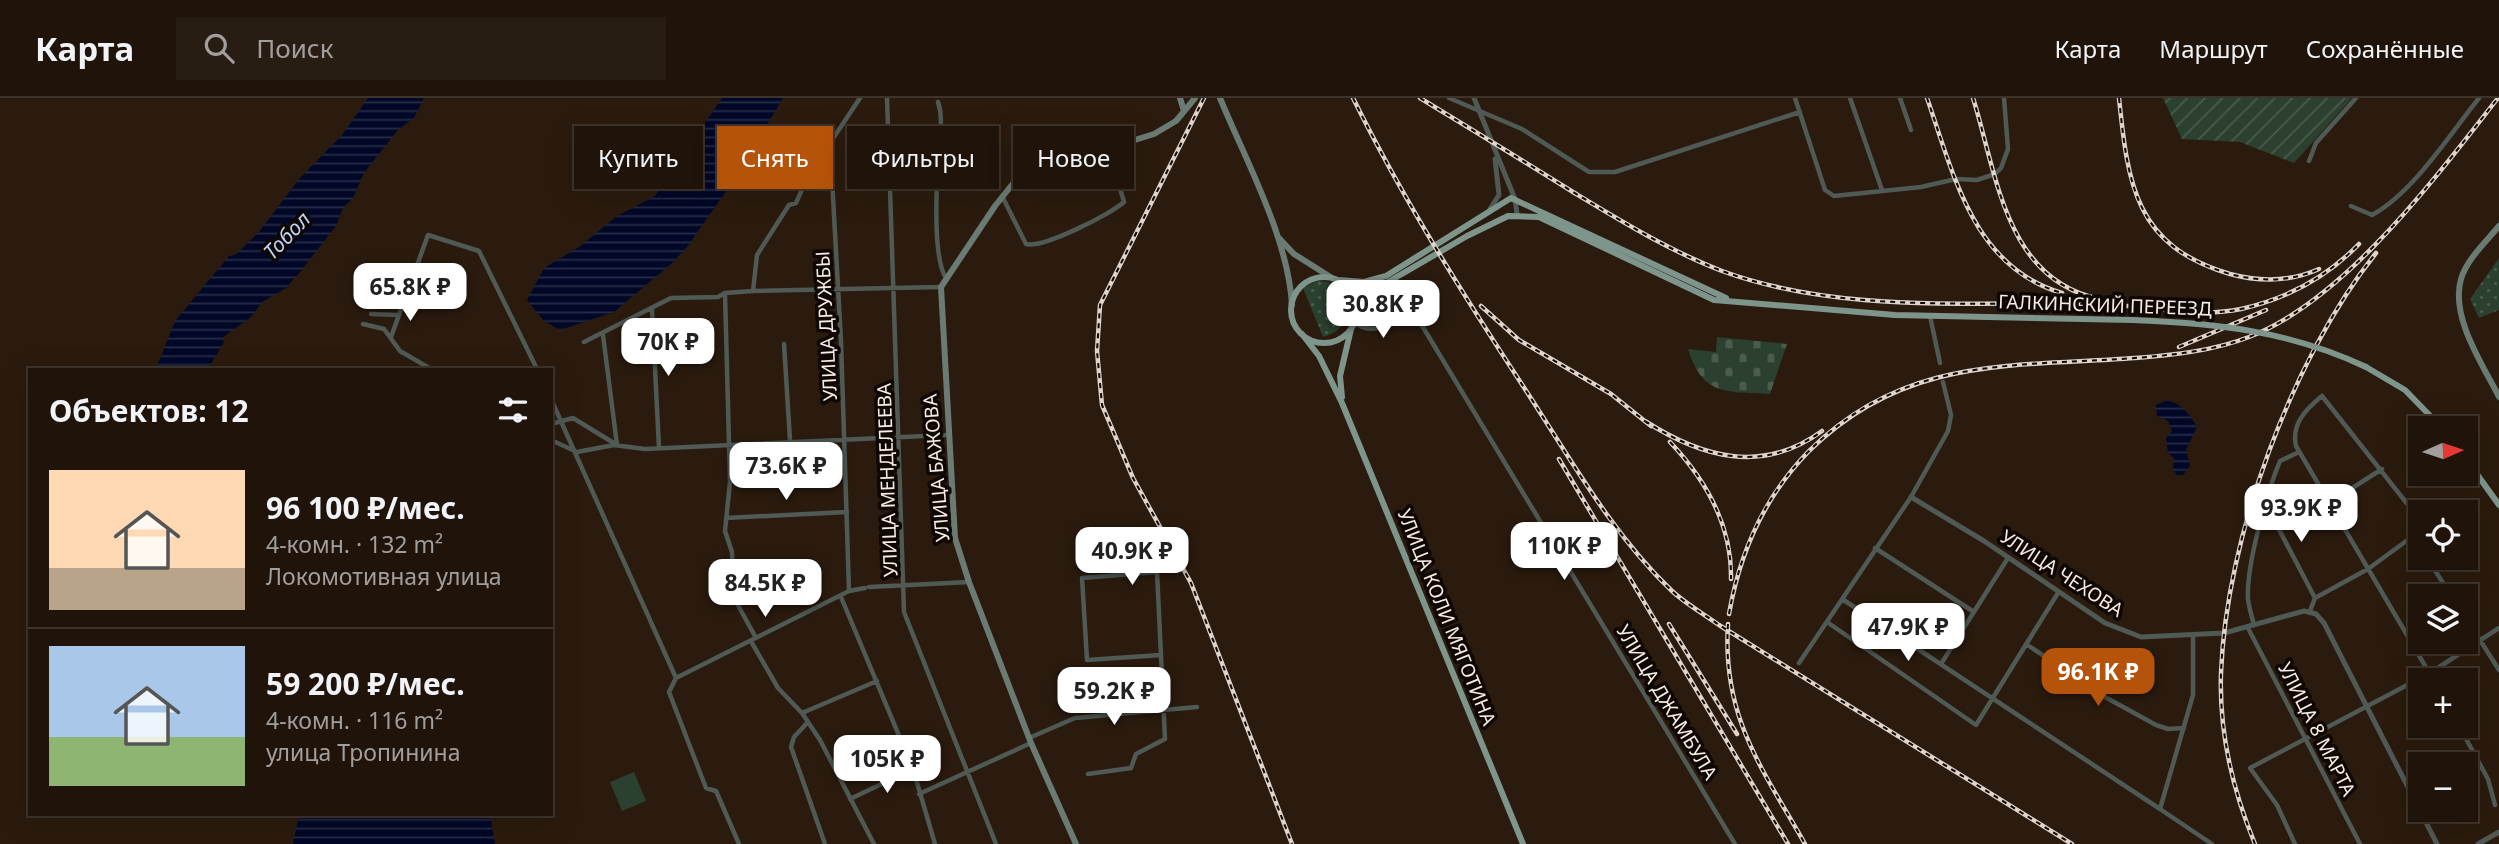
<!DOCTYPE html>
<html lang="ru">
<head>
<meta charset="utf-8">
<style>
	:root { --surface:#20140a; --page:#281d13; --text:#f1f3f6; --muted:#a29e9c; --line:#3d332b; --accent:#b45309 }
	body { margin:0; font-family:"Noto Sans",sans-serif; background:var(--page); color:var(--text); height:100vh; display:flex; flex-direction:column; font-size:26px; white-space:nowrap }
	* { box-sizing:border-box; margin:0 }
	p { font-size:23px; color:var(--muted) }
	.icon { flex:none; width:38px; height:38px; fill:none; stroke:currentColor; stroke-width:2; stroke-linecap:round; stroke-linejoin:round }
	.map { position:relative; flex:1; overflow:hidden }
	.details { position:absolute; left:28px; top:270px; width:525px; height:448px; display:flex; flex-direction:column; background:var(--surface); border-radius:0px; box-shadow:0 7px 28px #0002,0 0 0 2px var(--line) }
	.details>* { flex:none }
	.guide { position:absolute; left:574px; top:28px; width:665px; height:63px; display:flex; gap:14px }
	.needle { width:46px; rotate:87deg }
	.controls { position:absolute; left:2408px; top:318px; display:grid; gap:14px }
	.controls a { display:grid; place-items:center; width:70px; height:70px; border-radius:0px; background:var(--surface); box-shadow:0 7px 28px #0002,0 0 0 2px var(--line); font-size:35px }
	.price { position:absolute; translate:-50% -60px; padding:0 16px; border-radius:14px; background:#fff; color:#222; font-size:23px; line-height:46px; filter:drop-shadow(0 2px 4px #0008) }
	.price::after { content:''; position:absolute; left:50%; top:42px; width:21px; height:16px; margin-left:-10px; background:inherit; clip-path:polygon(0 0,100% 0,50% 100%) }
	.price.active { background:var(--accent); color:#fff }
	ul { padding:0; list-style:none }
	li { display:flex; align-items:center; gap:21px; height:175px; padding:0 21px }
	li+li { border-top:2px solid var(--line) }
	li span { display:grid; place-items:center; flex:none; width:196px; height:140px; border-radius:0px; color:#555 }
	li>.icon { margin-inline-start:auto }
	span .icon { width:84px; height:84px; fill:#fffc; stroke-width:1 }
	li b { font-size:30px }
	h2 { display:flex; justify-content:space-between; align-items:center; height:84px; padding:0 21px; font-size:30px }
	.tag { padding:0 24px; border-radius:0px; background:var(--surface); box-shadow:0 7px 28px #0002,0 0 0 2px var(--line); font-size:24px; line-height:63px }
	.tag.active { background:var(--accent); color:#fff }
	header { display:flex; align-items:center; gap:42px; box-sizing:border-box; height:98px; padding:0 35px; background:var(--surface); border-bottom:2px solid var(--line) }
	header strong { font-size:33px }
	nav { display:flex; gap:38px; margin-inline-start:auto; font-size:24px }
	.search { width:490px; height:63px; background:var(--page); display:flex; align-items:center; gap:18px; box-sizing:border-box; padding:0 24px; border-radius:0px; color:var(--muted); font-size:26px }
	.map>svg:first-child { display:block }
	.grass { fill:url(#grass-dots) }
	.cemetery { fill:url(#cemetery-stones) }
	.park { fill:#2b402e }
	.garden { fill:url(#garden-furrows) }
	.water { fill:url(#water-rules) }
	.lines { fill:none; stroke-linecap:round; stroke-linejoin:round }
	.minor { stroke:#4f5a55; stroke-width:4.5 }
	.tertiary { stroke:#4f5a55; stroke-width:5 }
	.secondary { stroke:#6a7b74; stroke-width:6 }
	.primary { stroke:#7e958c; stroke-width:6 }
	.rail-casing { stroke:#dfd3ca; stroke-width:4.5 }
	.rail { stroke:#0e0704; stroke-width:2; stroke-dasharray:5; stroke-linecap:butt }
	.primary-bridge { stroke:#7e958c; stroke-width:6 }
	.labels { text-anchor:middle; stroke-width:7; stroke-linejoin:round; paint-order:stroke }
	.street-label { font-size:19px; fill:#f8ece4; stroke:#0e0704 }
	.water-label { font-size:21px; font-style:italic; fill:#bfd4fa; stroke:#0e0704 }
</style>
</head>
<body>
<header>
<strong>Карта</strong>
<div class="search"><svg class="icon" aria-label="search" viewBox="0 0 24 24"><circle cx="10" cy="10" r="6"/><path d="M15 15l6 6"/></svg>Поиск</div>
<nav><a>Карта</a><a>Маршрут</a><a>Сохранённые</a></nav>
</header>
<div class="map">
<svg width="2499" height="746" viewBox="0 0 2499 746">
	<defs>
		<pattern id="grass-dots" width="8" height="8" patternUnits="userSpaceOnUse" patternTransform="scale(1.75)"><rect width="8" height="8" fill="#2b402e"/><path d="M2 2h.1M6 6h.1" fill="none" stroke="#4a5c4c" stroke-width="1.8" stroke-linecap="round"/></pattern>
		<pattern id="cemetery-stones" width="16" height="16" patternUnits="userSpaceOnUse" patternTransform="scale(1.75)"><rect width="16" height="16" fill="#2b402e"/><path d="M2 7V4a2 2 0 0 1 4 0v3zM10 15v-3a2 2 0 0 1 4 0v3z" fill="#4a5c4c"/></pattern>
		<pattern id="garden-furrows" width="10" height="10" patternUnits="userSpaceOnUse" patternTransform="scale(1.75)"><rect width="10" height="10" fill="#2b402e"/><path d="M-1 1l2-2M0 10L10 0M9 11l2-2" fill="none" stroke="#4a5c4c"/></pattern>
		<pattern id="water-rules" width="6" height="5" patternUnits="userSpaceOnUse" patternTransform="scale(1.75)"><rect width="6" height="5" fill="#010827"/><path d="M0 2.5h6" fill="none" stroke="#272c46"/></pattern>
	</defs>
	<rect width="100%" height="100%" fill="#2b1b0e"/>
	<path class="grass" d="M2499,160v52l-20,8 -9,-19z
		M1317,183c40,-1 45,46 6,56l-20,-49z"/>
	<path class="cemetery" d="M1717,239l70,7 -17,50c-44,-3 -67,3 -82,-45l28,3z"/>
	<path class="park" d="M634,674l12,29 -24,10 -12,-29z"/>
	<path class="garden" d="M2163,0h189l-58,65 -54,-21 -58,-3z"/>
	<path class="water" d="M368,0h56l-10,20 -17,13 -33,42 -11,25 -10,10 -7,18 -36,46 -14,16 -24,14 -11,15 -29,21 2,4 -16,27h-52l19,-48 54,-65 6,-1 23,-22 42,-55 42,-43z
		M722,0h61l-49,82 -47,67 -15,16 -58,49 -54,18 -16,-9 -17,-21 17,-32 35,-21 38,-31 38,-20z
		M2167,302c15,4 23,14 30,27l-11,23 4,16 -7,9h-6l-4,-5 1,-12 -6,-5 -2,-15 6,-7 -4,-10 -11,-5 -1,-11z
		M299,716h191l5,30h-202z"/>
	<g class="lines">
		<path class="minor" d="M887,0l17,514 92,232
			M1449,0l73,31 67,43h26l185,-60
			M1795,0l30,92 9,6 87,-9 35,-8 21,1 18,-6 6,-6 7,-19 -4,-51
			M1850,0l32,92
			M1900,0l11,32
			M938,4c6,18 1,35 0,53 -1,28 -6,102 8,123
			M830,45l11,198 8,250
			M2309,63l7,-18 40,-45
			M1002,98l24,48c16,5 85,-30 98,-42l-16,-54
			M2351,108l21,9c41,-22 78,-81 107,-117
			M753,193l4,-36 32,-50 7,-2 12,-27 52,-78
			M725,195l5,189 -5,49 7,21 2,46 22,40
			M652,211l7,139
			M371,216l28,1
			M1930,218l10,47
			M1354,224c20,17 39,-2 58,-13l323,535
			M363,226l21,5 16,22 31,18
			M603,237l14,110
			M391,239l37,-102 51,16 58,118
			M584,244l87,-44 47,-1 7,-4 28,-2 188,-4
			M784,246l6,96
			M551,301l125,279
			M551,326l22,-6 44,27
			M551,342l26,12
			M577,354l37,-7 31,4 302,-14
			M2329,405l53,-34
			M2265,413l8,7 42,80
			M2446,415l17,-12
			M726,420l121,-6
			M2420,422l-98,-124c-16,13 -31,28 -26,50l138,235
			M2413,438l7,12
			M1875,450l99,64
			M2427,460l25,39
			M869,489l100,-5
			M841,499l72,172 22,75
			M1842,501l318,210
			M2310,513l5,-13 53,-29 52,-38
			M2466,520l33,52
			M1827,524l149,103 82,-132
			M2254,527c-2,-8 -5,-17 -6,-26 -2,-33 19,-107 32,-138l19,-9
			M2248,530l112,216
			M2193,539v58l-33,114 52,35
			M752,545l26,45 24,25 18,27 54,104
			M2026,546l79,53 51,28 12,4 16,-1
			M1799,565l112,-166 37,-66 3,-16 -8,-33
			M1941,566l67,-106
			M676,580l173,-87 16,-3
			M676,580l-7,14 37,96 10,3 23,53
			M802,615l75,-32
			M808,624l-14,15 -3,10 34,97
			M2459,628l29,53 7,26
			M1029,640l46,-20 122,-11
			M1088,676l43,-6 5,-14 29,-15 -8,-167 -75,6 5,82 74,-5
			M919,696l112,-51
			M850,701l63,-30
			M2295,746l-18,-39 -27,-37 180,-95 69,-45"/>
		<path class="tertiary" d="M1474,0l41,101 2,15
			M1490,111l9,-14 -4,-36
			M1911,399l73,44 121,82 36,14 83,-4 80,-22 12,3 8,9 113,221
			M2478,746l21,-12"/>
		<path class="secondary" d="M1180,0l4,13
			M1220,0c26,63 68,139 72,207
			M2499,128c-13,16 -32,33 -38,53 -11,38 22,86 38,118
			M1278,139l16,17 38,24
			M1076,746l-45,-101 -62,-161 -14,-44 -14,-251 54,-81 24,-30 135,-42 22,-13 19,-23"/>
		<path class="primary" d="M1291 212a33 33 0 1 1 66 0a33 33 0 1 1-66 0Z
			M1338,182l26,2 22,-6 125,-78 215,100
			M1355,221l28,-34 84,-49 41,-20 31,1 175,83 181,15 237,5
			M1302,236l17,22 23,47 181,441
			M2366,269l39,23 38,39
			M1342,299l-2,-21 11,-47
			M2466,361l33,46"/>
		<g class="rail-casing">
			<path id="rail" d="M1204,0l-104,207 -3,46 5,54 31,73 58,105 101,261
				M1353,0c49,99 109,195 170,288 46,70 88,147 149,205 14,13 32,23 47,34l353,219
				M1420,0c51,31 102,62 153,94 48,29 97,59 149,79 118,43 249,30 372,33 48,0 99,15 147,5 45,-10 86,-32 118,-65
				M1927,0c27,77 46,169 135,195
				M1973,0c24,76 32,182 127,201
				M2119,0c9,87 16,148 111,176 30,8 60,8 89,-5
				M1481,208l38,34 92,54 40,32
				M2179,249l87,-37
				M1645,323c56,36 117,54 177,10
				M1670,344c36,38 62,84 61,137
				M1559,361l229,385
				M1729,516c11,-63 35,-117 80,-163 96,-95 202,-84 326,-93 38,-3 78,-7 114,-21 96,-37 186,-159 249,-239
				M1669,526l68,110
				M1728,526c-6,93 34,144 77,220
				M2255,746c-22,-53 -36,-113 -34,-171 5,-135 71,-315 155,-420"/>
		</g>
		<use href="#rail" class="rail"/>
		<path class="primary-bridge" d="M2132,222c83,3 158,11 234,47"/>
	</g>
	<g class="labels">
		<g class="street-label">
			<text transform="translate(2105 207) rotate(2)" y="7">ГАЛКИНСКИЙ ПЕРЕЕЗД</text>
			<text transform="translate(826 228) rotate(-93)" y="7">УЛИЦА ДРУЖБЫ</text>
			<text transform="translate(936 370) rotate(-95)" y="7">УЛИЦА БАЖОВА</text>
			<text transform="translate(887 382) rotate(-92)" y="7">УЛИЦА МЕНДЕЛЕЕВА</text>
			<text transform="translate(2062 475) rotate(33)" y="7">УЛИЦА ЧЕХОВА</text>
			<text transform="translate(1447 519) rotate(68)" y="7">УЛИЦА КОЛИ МЯГОТИНА</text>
			<text transform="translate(1667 604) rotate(59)" y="7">УЛИЦА ДЖАМБУЛА</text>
			<text transform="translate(2317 631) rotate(63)" y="7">УЛИЦА 8 МАРТА</text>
		</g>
		<g class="water-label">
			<text transform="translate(287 138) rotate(-46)" y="7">Тобол</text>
		</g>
	</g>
</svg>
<div class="controls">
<a><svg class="needle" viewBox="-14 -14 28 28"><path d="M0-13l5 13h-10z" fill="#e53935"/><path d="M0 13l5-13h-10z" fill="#a29e9c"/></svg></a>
<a><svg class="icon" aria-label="locate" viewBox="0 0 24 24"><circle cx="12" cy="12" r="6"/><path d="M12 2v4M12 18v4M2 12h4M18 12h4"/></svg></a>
<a><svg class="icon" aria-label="layers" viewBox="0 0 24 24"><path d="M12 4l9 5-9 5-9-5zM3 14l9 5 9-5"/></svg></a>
<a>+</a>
<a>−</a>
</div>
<b class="price" style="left:410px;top:225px">65.8K ₽</b>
<b class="price" style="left:1383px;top:242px">30.8K ₽</b>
<b class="price" style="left:668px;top:280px">70K ₽</b>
<b class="price" style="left:786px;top:404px">73.6K ₽</b>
<b class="price" style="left:2301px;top:446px">93.9K ₽</b>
<b class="price" style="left:1564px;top:484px">110K ₽</b>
<b class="price" style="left:1132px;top:489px">40.9K ₽</b>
<b class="price" style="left:765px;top:521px">84.5K ₽</b>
<b class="price" style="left:1908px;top:565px">47.9K ₽</b>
<b class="price active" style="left:2098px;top:610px">96.1K ₽</b>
<b class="price" style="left:1114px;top:629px">59.2K ₽</b>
<b class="price" style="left:887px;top:697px">105K ₽</b>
<div class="guide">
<a class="tag">Купить</a>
<a class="tag active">Снять</a>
<a class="tag">Фильтры</a>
<a class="tag">Новое</a>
</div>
<section class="details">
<h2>Объектов: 12<svg class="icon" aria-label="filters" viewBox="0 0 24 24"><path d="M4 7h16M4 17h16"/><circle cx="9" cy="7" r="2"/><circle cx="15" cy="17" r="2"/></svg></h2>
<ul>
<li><span style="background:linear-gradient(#ffd9b3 70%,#b9a48a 0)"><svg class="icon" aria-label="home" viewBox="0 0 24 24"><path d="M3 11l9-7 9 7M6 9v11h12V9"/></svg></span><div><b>96 100 ₽/мес.</b><p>4-комн. · 132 m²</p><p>Локомотивная улица</p></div></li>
<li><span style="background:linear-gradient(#a9c7e8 65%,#8fb573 0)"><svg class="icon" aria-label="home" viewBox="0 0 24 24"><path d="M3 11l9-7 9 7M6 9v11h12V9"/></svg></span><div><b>59 200 ₽/мес.</b><p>4-комн. · 116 m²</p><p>улица Тропинина</p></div></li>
</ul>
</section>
</div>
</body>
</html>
